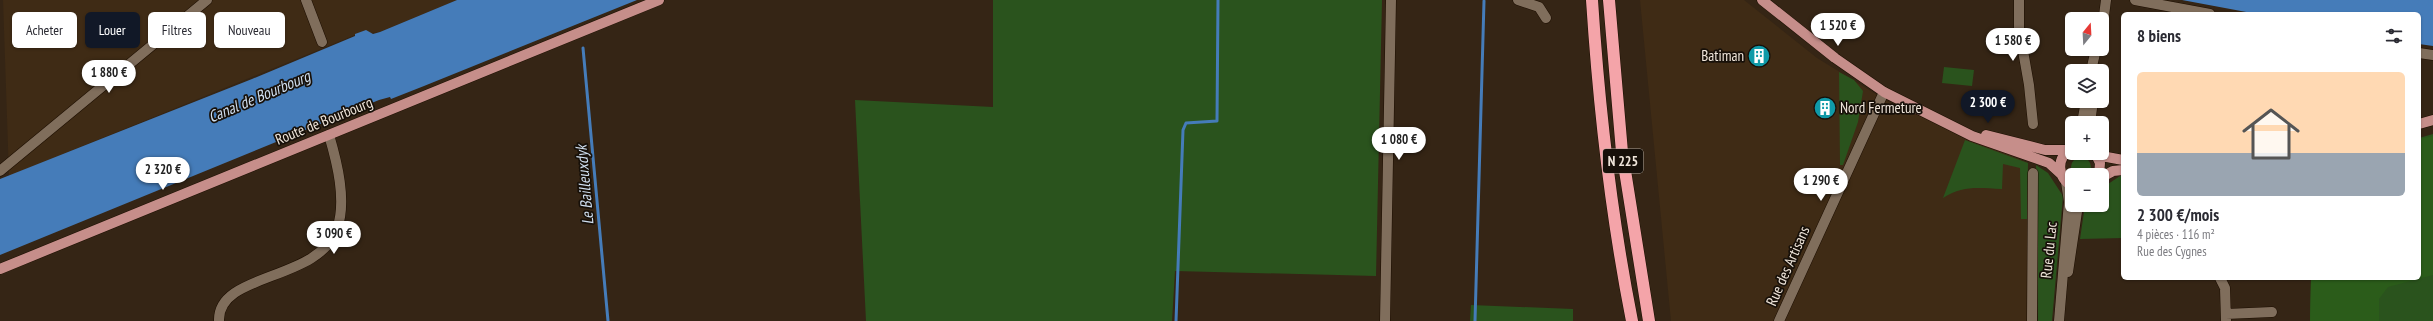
<!DOCTYPE html>
<html lang="fr">
<head>
<meta charset="utf-8">
<style>
	:root { --surface:#fff; --page:#f2f2f3; --text:#2b2b33; --muted:#7c7c81; --line:#e1e1e2; --accent:#111827 }
	body { margin:0; font-family:"PT Sans Narrow",sans-serif; background:var(--page); color:var(--text); height:100vh; display:flex; flex-direction:column; font-size:15px; white-space:nowrap }
	* { box-sizing:border-box; margin:0 }
	p { font-size:13px; color:var(--muted) }
	.icon { flex:none; width:22px; height:22px; fill:none; stroke:currentColor; stroke-width:2; stroke-linecap:round; stroke-linejoin:round }
	.map { position:relative; flex:1; overflow:hidden }
	.drawer { position:absolute; left:2121px; top:12px; width:300px; height:268px; display:flex; flex-direction:column; background:var(--surface); border-radius:6px; box-shadow:0 1px 3px #0004 }
	.drawer>* { flex:none }
	.guide { position:absolute; left:12px; top:12px; width:380px; height:36px; display:flex; gap:8px }
	.needle { width:26px; rotate:18deg }
	.fabs { position:absolute; left:2065px; top:12px; display:grid; gap:8px }
	.fabs a { display:grid; place-items:center; width:44px; height:44px; border-radius:6px; background:var(--surface); box-shadow:0 1px 3px #0004; font-size:20px }
	.price { position:absolute; translate:-50% -34px; padding:0 9px; border-radius:14px; background:#fff; color:#222; font-size:13px; line-height:26px; filter:drop-shadow(0 1px 2px #0008) }
	.price::after { content:''; position:absolute; left:50%; top:24px; width:12px; height:9px; margin-left:-6px; background:inherit; clip-path:polygon(0 0,100% 0,50% 100%) }
	.price.current { background:var(--accent); color:#fff }
	ul { padding:0; list-style:none }
	li { display:grid; align-content:center; gap:8px; height:212px; padding:0 16px }
	li+li { border-top:1px solid var(--line) }
	li span { display:grid; place-items:center; height:124px; border-radius:6px; color:#555 }
	li>.icon { margin-inline-start:auto }
	span .icon { width:72px; height:72px; fill:#fffc; stroke-width:1 }
	li b { font-size:17px }
	h2 { display:flex; justify-content:space-between; align-items:center; height:48px; padding:0 16px; font-size:17px }
	.chip { padding:0 14px; border-radius:6px; background:var(--surface); box-shadow:0 1px 3px #0004; font-size:14px; line-height:36px }
	.chip.current { background:var(--accent); color:#fff }
	.map>svg:first-child { display:block }
	.built { fill:#3f2b15 }
	.green { fill:#2a531d }
	.forest { fill:#2b5c1a }
	.water { fill:#457cb9 }
	.lines { fill:none; stroke-linecap:round; stroke-linejoin:round }
	.stream { stroke:#457cb9; stroke-width:3 }
	.minor-casing { stroke:#1c0e01; stroke-width:11 }
	.major-casing { stroke:#1c0e01; stroke-width:11 }
	.highway-casing { stroke:#1c0e01; stroke-width:13 }
	.minor { stroke:#806e5c; stroke-width:10 }
	.major { stroke:#c68e8a; stroke-width:10 }
	.highway { stroke:#f4a4a9; stroke-width:12 }
	.labels { text-anchor:middle; stroke-width:3.5; stroke-linejoin:round; paint-order:stroke }
	.shield { fill:#171009; stroke:#aea59b; stroke-width:1 }
	.shield-label { font-size:14px; font-weight:bold; fill:#efe5da }
	.poi-label { font-size:15px; fill:#efe5da; stroke:#171009; text-anchor:end }
	.street-label { font-size:15px; fill:#efe5da; stroke:#171009 }
	.water-label { font-size:16px; font-style:italic; fill:#cfdeef; stroke:#171009 }
</style>
</head>
<body>
<div class="map">
<svg width="2433" height="321" viewBox="0 0 2433 321">
	<rect width="100%" height="100%" fill="#352515"/>
	<path class="built" d="M3,0h454l-77,32 -25,3 -346,141z
		M1640,0h104l73,58 75,46 136,59v158h-357z"/>
	<path class="green" d="M993,0h389l-6,276 -201,-5 -3,50h-306l-11,-221 138,7z
		M1944,67l30,3 -2,16 -30,-3z
		M1839,72l15,8 9,11 -5,31 -15,43h-3z
		M2433,134v187h-123l1,-43h108v-140z
		M1965,140l63,23 -1,56h-6l-1,-51 -17,-4 -1,25c-24,-1 -39,-4 -59,9z
		M2071 167a10 10 0 1 1 20 0a10 10 0 1 1-20 0Z
		M2036,165l12,8 15,23 -11,125h-14z
		M2120,176h3v62l-43,1 5,-34h17v-17z
		M1471,305l102,4v12h-103z"/>
	<path class="forest" d="M2433,136v139l-45,12 -9,12v22h-69l1,-43h108v-139z"/>
	<path class="water" d="M457,0h180l-213,86 -33,13 -1,-2 -11,3 -379,155v-76l252,-100 103,-43v-2l11,-4 7,4 7,-2z
		M2182,0h251v46l-14,-2v-30h-162z"/>
	<g class="lines">
		<path class="stream" d="M583,48l25,273
			M1176,321l7,-191 3,-7 31,-2 1,-121
			M1475,321l9,-320"/>
		<g class="minor-casing">
			<path id="minor" d="M306,0l16,42
				M1518,0l21,7 7,11
				M2019,0v28l10,57 4,39
				M2135,0l75,14
				M2102,31l4,-31
				M2419,53l14,2
				M2091,71l5,-22
				M2082,123l4,-22
				M2090,123l3,-22
				M0,171l207,-171
				M2068,272l10,-67
				M2220,278l5,10 1,33
				M2226,314l46,-2
				M219,321c-2,-49 99,-39 118,-92 10,-28 0,-67 -8,-94
				M1385,321l6,-321
				M1779,321l105,-229
				M2032,321l1,-148
				M2059,321l10,-119 -3,-20"/>
		</g>
		<g class="major-casing">
			<path id="major" d="M1762,0l73,58 49,34 88,44 77,27 12,11
				M2419,124l14,-4
				M1986,135l59,15h24
				M2071,149c-15,9 -14,28 1,37
				M2095,153l5,10 -1,12
				M2096,155l27,5
				M2102,177l11,-6 10,-1
				M0,269l659,-269"/>
		</g>
		<g class="highway-casing">
			<path id="highway" d="M1592,0c7,108 19,215 40,321
				M1609,0l13,152 27,169"/>
		</g>
		<use href="#minor" class="minor"/>
		<use href="#major" class="major"/>
		<use href="#highway" class="highway"/>
	</g>
	<defs>
		<g id="building-disc" transform="scale(1.15)"><circle r="9.5" fill="#0f9aa8" stroke="#171009"/><path d="M-4-6H4V6H1V3H-1V6H-4ZM-2.5-4.3h1.7v1.8h-1.7ZM.8-4.3h1.7v1.8H.8ZM-2.5-1h1.7V.8h-1.7ZM.8-1h1.7V.8H.8Z" fill="#fff"/></g>
	</defs>
	<g fill-rule="evenodd">
		<use href="#building-disc" x="1759" y="56"/>
		<use href="#building-disc" x="1825" y="108"/>
	</g>
	<g class="labels">
		<rect class="shield" x="1603" y="149" width="40" height="24" rx="3"/>
		<g class="shield-label">
			<text x="1623" y="166">N 225</text>
		</g>
		<g class="poi-label">
			<text x="1744" y="61">Batiman</text>
			<text x="1840" y="113" text-anchor="start">Nord Fermeture</text>
		</g>
		<g class="street-label">
			<text transform="translate(324 121) rotate(-22)" y="5">Route de Bourbourg</text>
			<text transform="translate(2049 250) rotate(-84)" y="5">Rue du Lac</text>
			<text transform="translate(1788 266) rotate(-66)" y="5">Rue des Artisans</text>
		</g>
		<g class="water-label">
			<text transform="translate(259 96) rotate(-23)" y="6">Canal de Bourbourg</text>
			<text transform="translate(584 185) rotate(-95)" y="6">Le Bailleuxdyk</text>
		</g>
	</g>
</svg>
<div class="fabs">
<a><svg class="needle" viewBox="-14 -14 28 28"><path d="M0-13l5 13h-10z" fill="#e53935"/><path d="M0 13l5-13h-10z" fill="#7c7c81"/></svg></a>
<a><svg class="icon" aria-label="layers" viewBox="0 0 24 24"><path d="M12 4l9 5-9 5-9-5zM3 14l9 5 9-5"/></svg></a>
<a>+</a>
<a>−</a>
</div>
<b class="price" style="left:1838px;top:47px">1 520 €</b>
<b class="price" style="left:2013px;top:62px">1 580 €</b>
<b class="price" style="left:109px;top:94px">1 880 €</b>
<b class="price current" style="left:1988px;top:124px">2 300 €</b>
<b class="price" style="left:1399px;top:161px">1 080 €</b>
<b class="price" style="left:163px;top:191px">2 320 €</b>
<b class="price" style="left:1821px;top:202px">1 290 €</b>
<b class="price" style="left:334px;top:255px">3 090 €</b>
<div class="guide">
<a class="chip">Acheter</a>
<a class="chip current">Louer</a>
<a class="chip">Filtres</a>
<a class="chip">Nouveau</a>
</div>
<section class="drawer">
<h2>8 biens<svg class="icon" aria-label="filters" viewBox="0 0 24 24"><path d="M4 7h16M4 17h16"/><circle cx="9" cy="7" r="2"/><circle cx="15" cy="17" r="2"/></svg></h2>
<ul>
<li><span style="background:linear-gradient(#ffd9b3 65%,#9aa5b1 0)"><svg class="icon" aria-label="home" viewBox="0 0 24 24"><path d="M3 11l9-7 9 7M6 9v11h12V9"/></svg></span><div><b>2 300 €/mois</b><p>4 pièces · 116 m²</p><p>Rue des Cygnes</p></div></li>
</ul>
</section>
</div>
</body>
</html>
